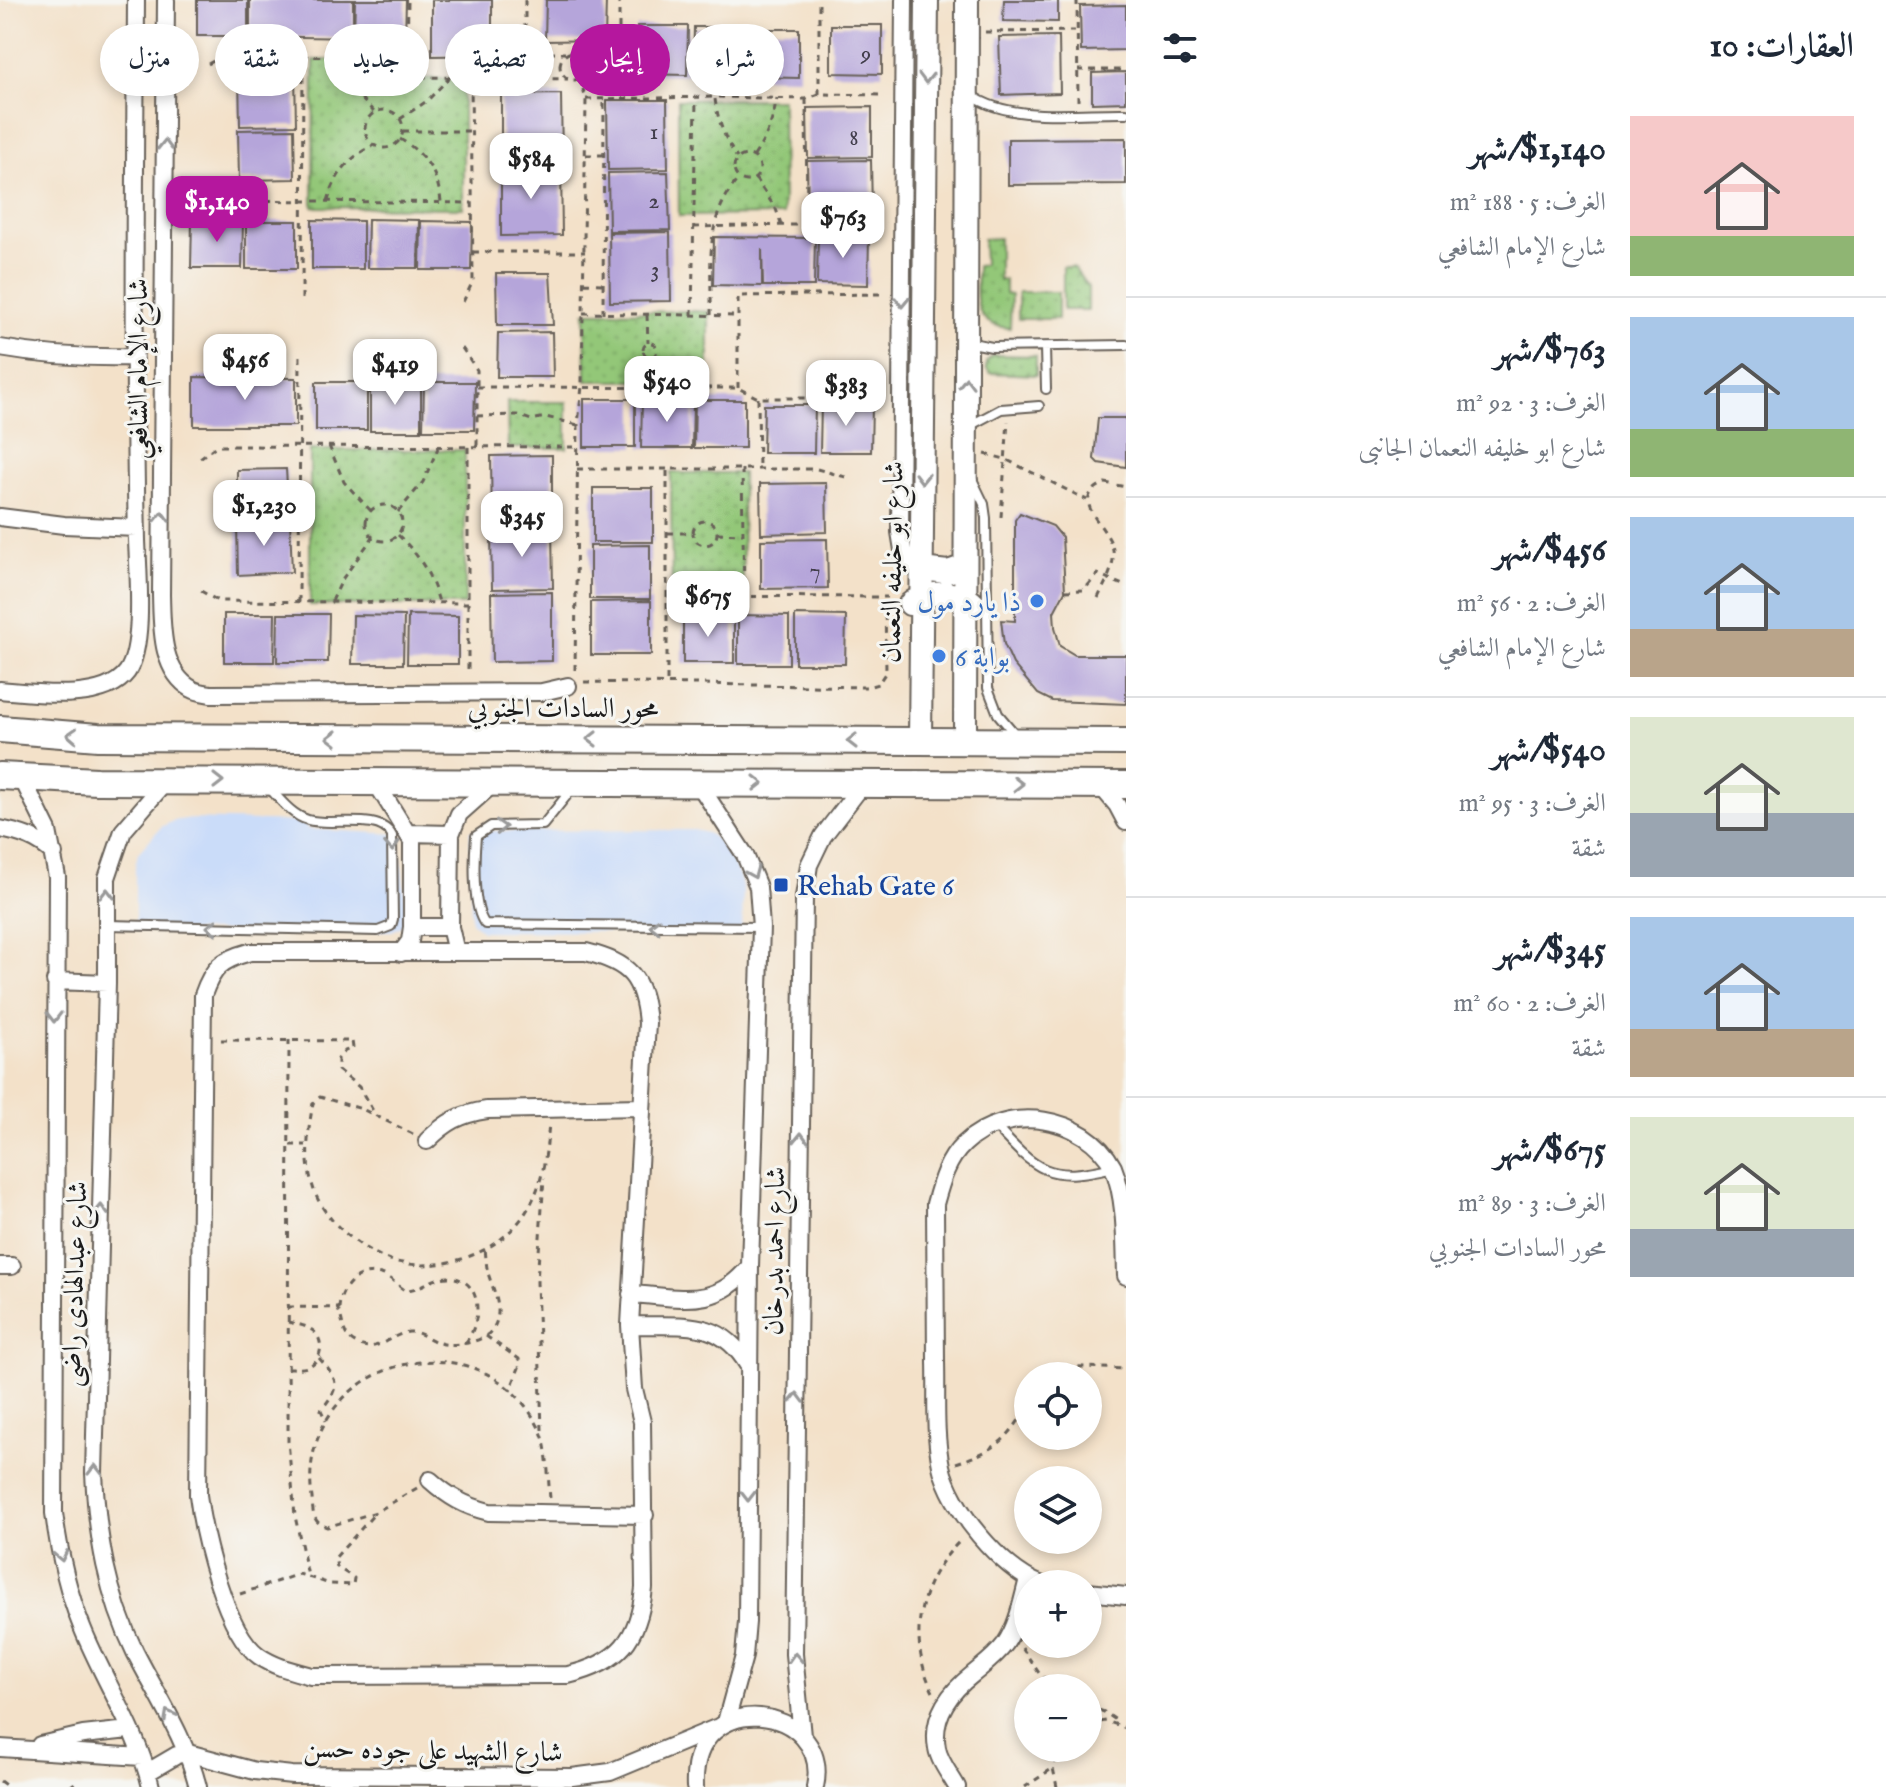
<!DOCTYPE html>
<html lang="ar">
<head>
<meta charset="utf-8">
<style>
	:root { --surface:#fff; --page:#f2f2f3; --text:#1f2937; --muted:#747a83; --line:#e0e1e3; --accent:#b5179e }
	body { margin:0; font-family:"IM FELL English",Amiri,serif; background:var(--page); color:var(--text); direction:rtl; height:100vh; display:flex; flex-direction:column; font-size:30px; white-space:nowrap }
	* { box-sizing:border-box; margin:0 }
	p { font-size:26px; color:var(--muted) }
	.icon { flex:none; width:44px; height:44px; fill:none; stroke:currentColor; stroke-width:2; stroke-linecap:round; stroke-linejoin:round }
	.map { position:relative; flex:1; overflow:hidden; direction:ltr }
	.panel { display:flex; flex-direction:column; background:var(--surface); width:760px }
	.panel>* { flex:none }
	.guide { position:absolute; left:24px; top:24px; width:760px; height:72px; direction:rtl; display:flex; gap:16px }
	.fabs { position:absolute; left:1014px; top:1362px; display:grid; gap:16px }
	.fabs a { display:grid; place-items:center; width:88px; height:88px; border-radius:50%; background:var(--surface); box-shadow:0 4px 12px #0003; font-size:40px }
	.price { position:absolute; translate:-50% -68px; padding:0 18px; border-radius:16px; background:#fff; color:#222; font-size:26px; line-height:52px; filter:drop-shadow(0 2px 4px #0008) }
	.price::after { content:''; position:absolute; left:50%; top:48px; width:24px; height:18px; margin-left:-12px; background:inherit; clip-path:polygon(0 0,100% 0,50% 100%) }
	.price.current { background:var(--accent); color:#fff }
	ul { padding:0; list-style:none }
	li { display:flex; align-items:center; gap:24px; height:200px; padding:0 32px }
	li+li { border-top:2px solid var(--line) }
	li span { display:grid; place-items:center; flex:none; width:224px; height:160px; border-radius:0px; color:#555 }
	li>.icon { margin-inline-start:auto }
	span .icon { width:96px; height:96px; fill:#fffc; stroke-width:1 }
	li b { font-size:34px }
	h2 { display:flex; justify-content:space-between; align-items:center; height:96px; padding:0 32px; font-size:34px }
	.chip { padding:0 28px; border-radius:36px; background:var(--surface); box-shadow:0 4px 12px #0003; font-size:28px; line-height:72px }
	.chip.current { background:var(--accent); color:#fff }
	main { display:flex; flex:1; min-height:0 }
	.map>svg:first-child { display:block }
	.built { fill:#cadcf9 }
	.grass { fill:url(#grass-dots); stroke:#58724a; stroke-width:2 }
	.building { fill:#b5a5da }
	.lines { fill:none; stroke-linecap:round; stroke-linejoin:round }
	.service-casing { stroke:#676159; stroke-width:12 }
	.minor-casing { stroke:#676159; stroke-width:20 }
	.tertiary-casing { stroke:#676159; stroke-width:26 }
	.primary-casing { stroke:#676159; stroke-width:30 }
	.path { stroke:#676159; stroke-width:3; stroke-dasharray:6 6; stroke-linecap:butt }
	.service { stroke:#fff; stroke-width:8 }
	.minor { stroke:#fff; stroke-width:16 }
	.tertiary { stroke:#fff; stroke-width:22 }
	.primary { stroke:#fff; stroke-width:26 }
	.oneway { stroke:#999 }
	.shop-dot { fill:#3f7fe0; stroke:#f6f6f2; stroke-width:3 }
	.transit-dot { fill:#1a4fb4; stroke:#f6f6f2; stroke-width:3 }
	.labels { text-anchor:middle; stroke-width:6; stroke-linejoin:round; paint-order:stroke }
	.number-label { font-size:24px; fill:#423e4c }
	.street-label { font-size:28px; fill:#1c1c1c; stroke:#f6f6f2 }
	.shop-label { font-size:28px; fill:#366cbe; stroke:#f6f6f2; text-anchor:end }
	.transit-label { font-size:28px; fill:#164399; stroke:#f6f6f2; text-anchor:start }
</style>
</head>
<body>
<main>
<section class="panel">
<h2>العقارات: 10<svg class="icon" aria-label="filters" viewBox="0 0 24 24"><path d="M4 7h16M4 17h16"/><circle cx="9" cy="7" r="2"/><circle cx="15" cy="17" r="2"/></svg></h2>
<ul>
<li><span style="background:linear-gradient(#f6c9c9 75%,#8fb573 0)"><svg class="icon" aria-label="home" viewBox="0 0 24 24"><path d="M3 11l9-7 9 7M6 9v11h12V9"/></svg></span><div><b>$1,140/شهر</b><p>الغرف: 5 · 188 m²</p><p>شارع الإمام الشافعي</p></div></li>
<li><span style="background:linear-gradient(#a9c7e8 70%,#8fb573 0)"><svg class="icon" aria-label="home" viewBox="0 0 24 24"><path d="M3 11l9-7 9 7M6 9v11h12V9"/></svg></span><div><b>$763/شهر</b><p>الغرف: 3 · 92 m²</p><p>شارع ابو خليفه النعمان الجانبى</p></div></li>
<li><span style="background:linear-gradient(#a9c7e8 70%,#b9a48a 0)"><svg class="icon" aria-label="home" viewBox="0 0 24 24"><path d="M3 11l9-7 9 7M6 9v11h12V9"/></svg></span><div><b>$456/شهر</b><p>الغرف: 2 · 56 m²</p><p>شارع الإمام الشافعي</p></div></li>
<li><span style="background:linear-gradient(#dfe7d0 60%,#9aa5b1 0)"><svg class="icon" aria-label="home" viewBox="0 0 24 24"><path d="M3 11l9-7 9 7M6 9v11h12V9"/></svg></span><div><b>$540/شهر</b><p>الغرف: 3 · 95 m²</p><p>شقة</p></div></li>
<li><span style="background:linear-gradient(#a9c7e8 70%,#b9a48a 0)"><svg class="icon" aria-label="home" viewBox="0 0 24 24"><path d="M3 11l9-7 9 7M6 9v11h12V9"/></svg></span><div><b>$345/شهر</b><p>الغرف: 2 · 60 m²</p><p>شقة</p></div></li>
<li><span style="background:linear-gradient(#dfe7d0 70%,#9aa5b1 0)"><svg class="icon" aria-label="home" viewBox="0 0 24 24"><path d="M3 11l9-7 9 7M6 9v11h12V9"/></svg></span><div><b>$675/شهر</b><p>الغرف: 3 · 89 m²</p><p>محور السادات الجنوبي</p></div></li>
</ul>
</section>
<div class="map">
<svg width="1126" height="1787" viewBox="0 0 1126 1787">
	<defs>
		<pattern id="grass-dots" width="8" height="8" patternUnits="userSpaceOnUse" patternTransform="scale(2)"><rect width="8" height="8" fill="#93c778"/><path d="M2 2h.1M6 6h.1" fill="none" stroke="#7eaa67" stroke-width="1.8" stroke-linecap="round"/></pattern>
	</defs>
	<rect width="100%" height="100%" fill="#f6f6f2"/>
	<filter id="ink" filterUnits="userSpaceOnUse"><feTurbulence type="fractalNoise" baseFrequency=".0125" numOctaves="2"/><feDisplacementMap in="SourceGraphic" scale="16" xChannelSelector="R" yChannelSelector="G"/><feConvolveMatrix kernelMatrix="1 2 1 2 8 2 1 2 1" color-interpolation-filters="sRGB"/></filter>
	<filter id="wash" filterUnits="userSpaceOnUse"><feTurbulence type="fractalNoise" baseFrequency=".006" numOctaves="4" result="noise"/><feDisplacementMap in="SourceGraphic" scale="32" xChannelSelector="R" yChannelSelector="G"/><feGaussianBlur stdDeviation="1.8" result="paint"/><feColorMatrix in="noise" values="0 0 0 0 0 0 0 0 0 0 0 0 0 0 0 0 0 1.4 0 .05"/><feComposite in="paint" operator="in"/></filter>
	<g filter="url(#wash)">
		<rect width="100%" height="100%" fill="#f3e1c9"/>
		<path class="built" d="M186,819l120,3 1,7 91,5 10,85 -4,6 -12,6h-257v-64l3,-14 23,-26 12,-6z
			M695,830l12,3 12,8 11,15 10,22 3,14 -1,41 -260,-2 -11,-9 -1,-91z"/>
		<path class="grass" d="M314,60h81l1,18 67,1v129l-150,-1z
			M782,99l1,116 -104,1 -1,-116z
			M999,238v42h6v14l6,1 -1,33c-40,-2 -33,-32 -33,-62l7,-1 -1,-26z
			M1063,267h10l15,20v23h-25z
			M1018,292h40v27h-40z
			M709,311v70h-123l-1,-69z
			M993,355l43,1v19l-46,-2 -4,-5v-6z
			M507,402h60v46h-59z
			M310,450h155v155h-155z
			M671,473h71l1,130h-71z"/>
		<g id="blocks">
			<path class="building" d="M197,0h51v36h-51z
				M250,0h103v38l-103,-2z
				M355,0h51l-1,37h-51z
				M432,0h60v55l-60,1z
				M546,0h60l-1,40 -60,1z
				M1004,0h54v22l-55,-1z
				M1126,5v45l-45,1 -1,-45z
				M831,25h51v49l-51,-1z
				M637,26h51l-1,49 -50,-1z
				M694,27h51l-1,49 -51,-1z
				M749,29h50v49l-51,-1z
				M1059,36l1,57 -59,2 -2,-58z
				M1126,72v30l-34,1v-30z
				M295,74l1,51 -56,1 -1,-51z
				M561,94l1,69 -61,1v-69z
				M607,100h60l1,69 -60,1z
				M872,107v50l-64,1 -1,-50z
				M294,129l1,50 -56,1 -1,-50z
				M1126,138v46l-118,1v-46z
				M871,160l1,50 -64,1 -1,-50z
				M561,166l1,69 -61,1v-69z
				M668,172l2,58 -61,1 -1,-58z
				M368,219l51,1 -1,48h-51z
				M192,220h51l-1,48h-51z
				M312,220l51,1v48h-51z
				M246,221h51v48h-51z
				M421,221l51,1 -1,48h-51z
				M670,232l1,69 -61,1 -1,-69z
				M818,236h51l-1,49 -51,-1z
				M714,237l101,1 -1,48h-51l-1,-37v37l-49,-1z
				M496,273h54l3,52h-56z
				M552,332l1,45h-56l1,-44z
				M194,377l102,1v48h-102z
				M316,382h51v48h-51z
				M370,382l51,1v48h-51z
				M424,382h51l-1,48h-51z
				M584,399h51v48h-51z
				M642,400h51l-1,48h-51z
				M695,400h50v48h-51z
				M821,404h51l-1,48h-51z
				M764,405h51l-1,48h-51z
				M1098,418h28v49l-28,-4 -4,-4z
				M552,455v69l-60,1 -1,-69z
				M286,469l3,50 -52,1v-50z
				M826,483l1,49 -66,2 -1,-50z
				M593,488h60v54h-60z
				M1020,513l33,13 9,11 3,54 -11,21 1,15 5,19 15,9h51v49l-74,-3 -14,-7 -25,-30 -9,-20 -3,-24 14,1v-101z
				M290,522l2,50 -54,3 -1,-51z
				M552,529l1,59 -61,1 -1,-58z
				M827,539l1,49 -67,1v-49z
				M650,545v54h-60v-53z
				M552,592v69l-60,1 -1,-69z
				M651,601v54h-60v-53z
				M224,614h51l-1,48h-50z
				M278,614h51l-1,48h-51z
				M683,614l51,1v48h-51z
				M353,615l51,1 -1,48h-51z
				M408,615l50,1v48h-51z
				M738,615l51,1v48h-51z
				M795,615l51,1 -1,48h-50z"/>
		</g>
	</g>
	<g filter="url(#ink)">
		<use href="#blocks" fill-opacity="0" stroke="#676159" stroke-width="2"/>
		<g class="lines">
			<g class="service-casing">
				<path id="service" d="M971,95c39,28 108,17 155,18
					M967,342l25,5 134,-2
					M1045,347l1,42
					M971,425l30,-16 38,-3
					M972,479l12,25 2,14 2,170 10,26 17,20
					M572,789l-29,36 -52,1 -15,10c-2,22 -4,72 9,88l275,3
					M107,925l271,6 13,-5 2,-7 -1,-83c-12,-24 -61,-9 -84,-16 -17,-5 -28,-21 -40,-33
					M994,1125c43,46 54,58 119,42"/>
			</g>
			<g class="minor-casing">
				<path id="minor" d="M166,0l-5,595c1,30 -1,76 31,94 5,3 13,4 19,5l331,-2 26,-6
					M904,0l-4,532 4,24 17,13
					M0,348c45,8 88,10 133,9
					M0,517l64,8 73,3
					M0,690c35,3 104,13 127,-18 18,-25 11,-100 10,-132 -4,-180 -2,-360 -1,-540
					M22,778l26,53 9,46 -3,636c5,39 13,77 28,114 21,53 56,104 69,160
					M167,780l-44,51 -16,47v105l-13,490c3,63 13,122 41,179 23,45 51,87 63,135
					M375,781l37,60v86l-2,14 -9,12
					M698,783l47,72 13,32 3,40 -11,339 -3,356 -3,34 -18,66
					M1100,785l17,20 9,17
					M0,829c21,4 38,9 54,25
					M410,833l41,1
					M412,927h38
					M250,952h336c44,11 57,25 61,71l-17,302 4,64 8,33 2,166c-5,51 -25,75 -76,87l-257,1c-18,-5 -36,-9 -52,-20 -34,-24 -56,-121 -61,-161l5,-500c10,-28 18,-35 47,-43z
					M456,952l-6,-25 1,-93 8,-20 36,-32
					M55,981l52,2
					M427,1141c19,-19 33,-27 60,-31l155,-3
					M0,1266h12
					M631,1294c49,3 84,16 119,-28
					M630,1325c51,2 89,-9 118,40
					M430,1480c19,17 35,26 59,32l156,3
					M1040,1584c-39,-15 -90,-76 -99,-118 -7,-34 -4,-70 -5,-104 0,-53 -1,-106 -1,-158 6,-22 12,-44 29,-60 43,-41 121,-29 149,23 13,32 12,74 13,109
					M1088,1592l38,4
					M802,1736l-8,-82 10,-757 5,-32 14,-29 40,-52
					M40,1745l43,-10 46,-5
					M0,1748l142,9
					M148,1772l29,-17 11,-2 67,18 37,4 280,2 38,-5 106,-44
					M695,1787c-5,-104 138,-83 120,0
					M957,1787c-6,-11 -18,-26 -20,-39 -6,-32 13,-56 36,-74 12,-10 23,-18 32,-30 13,-19 17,-43 23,-65"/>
			</g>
			<g class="tertiary-casing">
				<path id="tertiary" d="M921,569l27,3 17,-6
					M910,604c15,-13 50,-15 64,0
					M920,741l7,-741
					M965,741l2,-741"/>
			</g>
			<g class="primary-casing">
				<path id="primary" d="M0,729l98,8 1028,5
					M0,776l97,5 1029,4"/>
			</g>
			<path class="path" d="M1077,0l1,101
				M985,32l92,-1
				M560 66a14 14 0 1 1 28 0a14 14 0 1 1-28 0Z
				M525,53h40
				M581,54l37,-1
				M407,56l1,-56
				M337,58l14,30 24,25
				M208,64l13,-7 186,-1 5,17 8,4 148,2
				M1078,70h48
				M525,78v-78
				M581,78h31l7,-4v-74
				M819,94v-94
				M586,99l129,-2 91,2 13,-5 66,1
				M715,99c3,23 10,40 22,59
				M806,99l1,125
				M365 129a19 19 0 1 1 38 0a19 19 0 1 1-38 0Z
				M400,119l27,-18 22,-23
				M403,131h68
				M400,139c25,15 38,33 41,63
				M734 168a13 13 0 1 1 26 0a13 13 0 1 1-26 0Z
				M586,155h18
				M754,156c13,-19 19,-36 23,-58
				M755,178l21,31 6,18
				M207,193l23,7 242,3
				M328,201c8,-28 20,-43 46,-56
				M694,227l192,-4
				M473,252h112
				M584,283l19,1
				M302,299l1,-243
				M463,302l10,-21 -2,-203
				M583,313l155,3
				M603,313l1,-213
				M647,315l1,28
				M692,315l4,-216
				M711,315c1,-52 -8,-94 28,-137
				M643 350a7 7 0 1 1 14 0a7 7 0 1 1-14 0Z
				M462,348l15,22v77
				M477,387l261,1 20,10h125
				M738,388v-92l145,-2
				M758,398l1,71
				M477,416l40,-1 14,5 15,-3 32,8
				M329,446l15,36 27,29
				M468,447v228
				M985,454l20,5 82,41
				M200,458l16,-12 362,1
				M577,469h240l32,9
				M742,469l2,128
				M366 523a18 18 0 1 1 36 0a18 18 0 1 1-36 0Z
				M398,512l25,-30 15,-34
				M1001,517l7,-96
				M693 533a12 12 0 1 1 24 0a12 12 0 1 1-24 0Z
				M668,533h25
				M717,533l26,1
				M398,535c21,20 33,39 41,67
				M201,591l17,10 250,2
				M1065,591l19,-1 14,-16 27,12
				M667,596l220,1
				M1098,598c7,-15 17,-30 15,-48 -3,-23 -48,-50 -8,-67l21,4
				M332,601l11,-23 30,-41
				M299,602l1,-252
				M575,670l3,-245 4,-39 4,-287 -6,-20
				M667,681v-212
				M584,682l283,5 11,-3 8,-12 -1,-75
				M221,1040l131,1 1,7 -8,3 -7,8v11l21,17 16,27
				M289,1040l-1,401 7,75 13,60
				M413,1134l-51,-25 -42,-12 -7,6c-5,28 -9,56 0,84 5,17 18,34 31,45 15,13 33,25 53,30 48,11 107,-10 132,-55 15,-26 17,-54 20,-83
				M290,1145h16
				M288,1307l49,1c8,13 3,28 20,36 20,10 34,-10 52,-12 13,-1 22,10 35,12 15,2 42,-2 50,-17 10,-18 -1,-37 -6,-54 -2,-8 -2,-16 -3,-25
				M339,1309c1,-23 20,-42 45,-34 9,4 13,11 21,15 16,0 27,-13 43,-13 36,2 34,44 18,65
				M288,1322c8,2 17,3 24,8 13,9 11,31 -5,37 -5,2 -13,1 -19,1
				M486,1336l33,23 1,6 -10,26
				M319,1358c20,23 22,28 2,52l5,11
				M1046,1376l8,-8 8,-2 64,3
				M542,1430l-5,-148 7,-104
				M956,1463c40,-13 50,-21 72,-57
				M417,1488l-41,24 -49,15c-15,-4 -14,-15 -15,-29 -19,-137 171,-192 229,-66 7,15 7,48 9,66
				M240,1594l59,-20 31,10 23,1 1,-7 -17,-11 -2,-9 41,-46
				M1022,1648l17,25 16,15
				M933,1692c-27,-55 -14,-112 29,-153
				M1088,1706l16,6 15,10
				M1088,1724l18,-3 20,7
				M0,1781l8,6
				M70,1787l8,-7
				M1025,1787l28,-19
				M1057,1787l-4,-19 6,-20"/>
			<use href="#service" class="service"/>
			<use href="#minor" class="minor"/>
			<use href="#tertiary" class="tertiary"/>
			<use href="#primary" class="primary"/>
		</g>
		<defs><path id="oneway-chevron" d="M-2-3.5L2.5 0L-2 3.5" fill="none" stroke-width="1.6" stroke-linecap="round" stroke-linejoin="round" transform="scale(2)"/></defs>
		<g class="oneway">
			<use href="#oneway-chevron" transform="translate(926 78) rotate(91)"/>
			<use href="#oneway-chevron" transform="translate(165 145) rotate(-89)"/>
			<use href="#oneway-chevron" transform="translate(902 302) rotate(91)"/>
			<use href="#oneway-chevron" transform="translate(966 383) rotate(-89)"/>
			<use href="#oneway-chevron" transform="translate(922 478) rotate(91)"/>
			<use href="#oneway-chevron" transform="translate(162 517) rotate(-89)"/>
			<use href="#oneway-chevron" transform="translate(72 735) rotate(-177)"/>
			<use href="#oneway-chevron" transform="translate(332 738) rotate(-180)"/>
			<use href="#oneway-chevron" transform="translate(592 739) rotate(-180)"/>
			<use href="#oneway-chevron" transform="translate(852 741) rotate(-180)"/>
			<use href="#oneway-chevron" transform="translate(218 781)"/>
			<use href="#oneway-chevron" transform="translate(758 783)"/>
			<use href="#oneway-chevron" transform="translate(1018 784)"/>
			<use href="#oneway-chevron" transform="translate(501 827) rotate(-3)"/>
			<use href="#oneway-chevron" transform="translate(392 846) rotate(86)"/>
			<use href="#oneway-chevron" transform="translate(753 873) rotate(67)"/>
			<use href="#oneway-chevron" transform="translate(107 894) rotate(-90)"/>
			<use href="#oneway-chevron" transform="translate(655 926) rotate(-179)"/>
			<use href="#oneway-chevron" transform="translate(212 927) rotate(-179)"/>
			<use href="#oneway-chevron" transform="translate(54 1017) rotate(90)"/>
			<use href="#oneway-chevron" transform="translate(801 1138) rotate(-89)"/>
			<use href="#oneway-chevron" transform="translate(101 1210) rotate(-88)"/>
			<use href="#oneway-chevron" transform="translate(797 1398) rotate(-89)"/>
			<use href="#oneway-chevron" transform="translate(95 1470) rotate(-90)"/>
			<use href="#oneway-chevron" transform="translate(748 1496) rotate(90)"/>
			<use href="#oneway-chevron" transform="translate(61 1556) rotate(78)"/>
			<use href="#oneway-chevron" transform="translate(795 1658) rotate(-93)"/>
			<use href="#oneway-chevron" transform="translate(169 1715) rotate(-118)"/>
		</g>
	</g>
	<g class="shop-dot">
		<circle cx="1037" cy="601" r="8"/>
		<circle cx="939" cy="656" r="8"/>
	</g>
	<rect class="transit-dot" x="773" y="877" width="16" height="16" rx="4"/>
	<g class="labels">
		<g class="number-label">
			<text x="866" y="61">9</text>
			<text x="654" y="139">1</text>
			<text x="854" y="145">8</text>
			<text x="654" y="208">2</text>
			<text x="655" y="277">3</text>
			<text x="815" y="578">7</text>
		</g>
		<g class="street-label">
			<text transform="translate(137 369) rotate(-90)" y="10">شارع الإمام الشافعي</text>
			<text transform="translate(891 562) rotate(-89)" y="10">شارع ابو خليفه النعمان</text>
			<text x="563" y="717">محور السادات الجنوبي</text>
			<text transform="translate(773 1251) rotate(-89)" y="10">شارع احمد بدرخان</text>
			<text transform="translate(73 1284) rotate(-88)" y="10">شارع عبدالهادى راضى</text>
			<text transform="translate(433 1749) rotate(1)" y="10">شارع الشهيد على جوده حسن</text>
		</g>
		<g class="shop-label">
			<text x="1021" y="611">ذا يارد مول</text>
			<text x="955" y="666" text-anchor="start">بوابة 6</text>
		</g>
		<g class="transit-label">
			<text x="797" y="895">Rehab Gate 6</text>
		</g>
	</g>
</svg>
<div class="fabs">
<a><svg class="icon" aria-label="locate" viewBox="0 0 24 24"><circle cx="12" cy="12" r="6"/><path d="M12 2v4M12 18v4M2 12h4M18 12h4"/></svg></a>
<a><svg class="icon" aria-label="layers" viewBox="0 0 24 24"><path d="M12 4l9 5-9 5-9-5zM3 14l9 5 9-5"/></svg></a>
<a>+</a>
<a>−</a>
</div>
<b class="price" style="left:531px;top:201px">$584</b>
<b class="price current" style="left:217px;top:244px">$1,140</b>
<b class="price" style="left:843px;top:260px">$763</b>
<b class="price" style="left:245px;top:402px">$456</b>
<b class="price" style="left:395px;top:407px">$419</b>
<b class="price" style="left:667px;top:424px">$540</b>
<b class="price" style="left:846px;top:428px">$383</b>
<b class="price" style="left:264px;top:548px">$1,230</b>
<b class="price" style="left:522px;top:559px">$345</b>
<b class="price" style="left:708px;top:639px">$675</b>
<div class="guide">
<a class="chip">شراء</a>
<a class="chip current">إيجار</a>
<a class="chip">تصفية</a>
<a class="chip">جديد</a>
<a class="chip">شقة</a>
<a class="chip">منزل</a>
</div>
</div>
</main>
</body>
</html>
